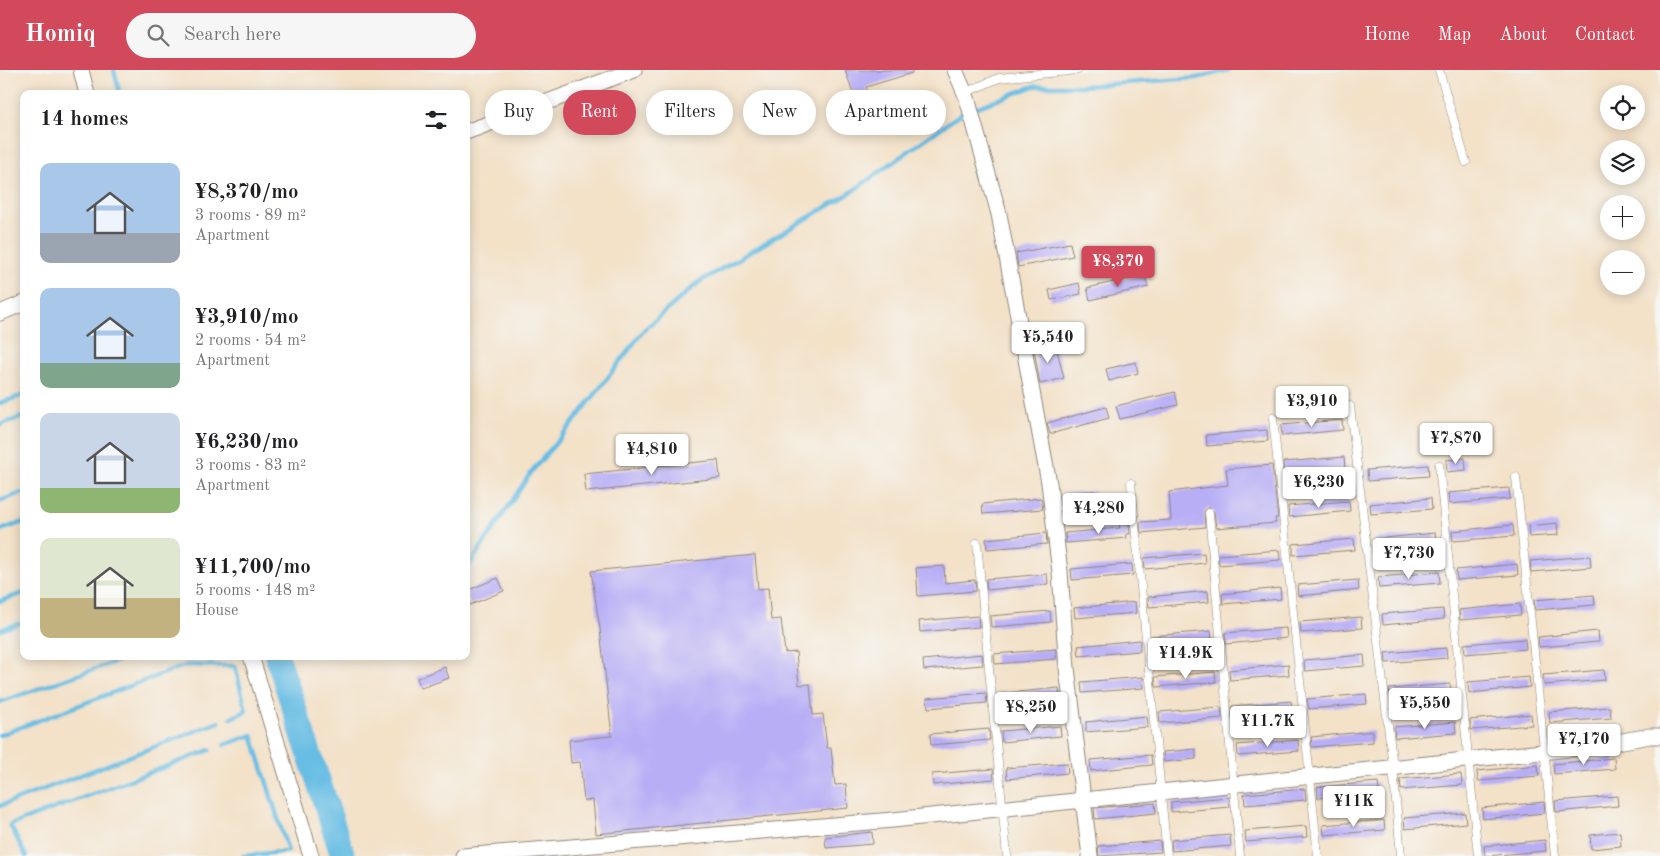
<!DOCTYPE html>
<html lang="en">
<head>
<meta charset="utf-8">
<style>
	:root { --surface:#fff; --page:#f6f6f6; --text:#202124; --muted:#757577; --accent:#d1495b }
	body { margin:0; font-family:"Old Standard TT",serif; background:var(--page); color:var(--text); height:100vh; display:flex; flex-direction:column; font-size:19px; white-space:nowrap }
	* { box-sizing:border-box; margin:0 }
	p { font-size:16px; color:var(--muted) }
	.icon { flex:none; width:28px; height:28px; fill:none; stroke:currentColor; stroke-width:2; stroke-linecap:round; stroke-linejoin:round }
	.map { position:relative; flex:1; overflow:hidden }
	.side { position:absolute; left:20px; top:20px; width:450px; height:570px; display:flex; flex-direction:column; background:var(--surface); border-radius:10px; box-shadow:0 2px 12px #0003 }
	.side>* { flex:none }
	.guide { position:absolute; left:485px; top:20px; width:475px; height:45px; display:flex; gap:10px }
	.fabs { position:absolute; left:1600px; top:15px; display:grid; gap:10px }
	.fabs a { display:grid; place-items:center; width:45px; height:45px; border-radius:50%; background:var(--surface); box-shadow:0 2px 12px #0003; font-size:25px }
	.price { position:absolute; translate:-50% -42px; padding:0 11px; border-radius:5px; background:#fff; color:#222; font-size:16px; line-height:32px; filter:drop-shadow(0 1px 2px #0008) }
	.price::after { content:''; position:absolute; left:50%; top:30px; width:15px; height:11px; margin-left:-8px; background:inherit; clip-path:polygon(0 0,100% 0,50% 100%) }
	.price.on { background:var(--accent); color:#fff }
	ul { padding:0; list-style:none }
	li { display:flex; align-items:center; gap:15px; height:125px; padding:0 20px }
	li span { display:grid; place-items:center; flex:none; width:140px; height:100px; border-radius:10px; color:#555 }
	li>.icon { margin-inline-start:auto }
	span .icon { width:60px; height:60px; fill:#fffc; stroke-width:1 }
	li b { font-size:21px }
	h2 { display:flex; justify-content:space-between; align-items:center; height:60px; padding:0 20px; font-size:21px }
	.chip { padding:0 18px; border-radius:22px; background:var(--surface); box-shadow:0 2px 12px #0003; font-size:18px; line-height:45px }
	.chip.on { background:var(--accent); color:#fff }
	header { display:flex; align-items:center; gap:30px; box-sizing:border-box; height:70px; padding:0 25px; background:var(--accent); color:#fff }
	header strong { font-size:24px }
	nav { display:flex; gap:28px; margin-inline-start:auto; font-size:18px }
	.search { width:350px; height:45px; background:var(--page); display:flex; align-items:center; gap:12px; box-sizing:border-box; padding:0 18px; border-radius:28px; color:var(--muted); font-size:19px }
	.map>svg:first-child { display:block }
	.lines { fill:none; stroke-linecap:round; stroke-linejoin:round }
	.stream { stroke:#67bde4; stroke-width:4.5 }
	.river { stroke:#67bde4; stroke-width:25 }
	.building { fill:#b8aef6 }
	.lane-casing { stroke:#8f867a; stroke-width:9 }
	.street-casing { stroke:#8f867a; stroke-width:17 }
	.lane { stroke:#fff; stroke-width:8 }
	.street { stroke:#fff; stroke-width:15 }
</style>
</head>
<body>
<header>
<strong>Homiq</strong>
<div class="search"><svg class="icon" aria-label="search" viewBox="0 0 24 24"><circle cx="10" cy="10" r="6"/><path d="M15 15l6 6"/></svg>Search here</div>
<nav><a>Home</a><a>Map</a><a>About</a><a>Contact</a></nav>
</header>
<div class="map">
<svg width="1660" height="786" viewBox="0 0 1660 786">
	<rect width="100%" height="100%" fill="#f6f6f2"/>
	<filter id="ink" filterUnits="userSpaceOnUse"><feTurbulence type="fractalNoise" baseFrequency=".02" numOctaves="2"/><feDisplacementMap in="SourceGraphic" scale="10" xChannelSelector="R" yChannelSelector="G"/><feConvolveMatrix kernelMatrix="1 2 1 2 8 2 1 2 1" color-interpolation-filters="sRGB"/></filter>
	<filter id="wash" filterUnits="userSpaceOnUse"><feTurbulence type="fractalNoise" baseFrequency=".0096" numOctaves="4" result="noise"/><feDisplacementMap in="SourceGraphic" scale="20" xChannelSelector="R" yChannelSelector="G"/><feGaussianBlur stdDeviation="1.12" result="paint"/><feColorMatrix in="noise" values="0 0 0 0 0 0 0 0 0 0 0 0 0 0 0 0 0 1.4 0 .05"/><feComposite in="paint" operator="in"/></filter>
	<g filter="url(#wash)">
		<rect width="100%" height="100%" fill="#f3e1c8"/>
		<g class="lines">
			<path class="stream" d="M114,0l6,24
				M0,333l24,-8
				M0,355l24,-9
				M0,431l24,-9
				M0,460l24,-8
				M466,500l66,-99 45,-53 67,-88 55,-48 148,-87 115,-82 72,-27h49l113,-8 33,-8
				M0,531l24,-8
				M0,560l24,-8
				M0,632l132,-46
				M0,665l186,-70 49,1 11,45 -15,7
				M224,675l28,-10 36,116 -45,5
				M0,736l219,-84
				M26,786l-16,-31 200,-75"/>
			<path class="river" d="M277,586l66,200"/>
		</g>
		<g id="blocks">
			<path class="building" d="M845,0h67v3l-46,14 11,35 -12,4z
				M1070,173l3,13 -55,11 -2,-14z
				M1145,205l3,12 -58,13 -3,-12z
				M1079,213l2,11 -30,6 -2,-10z
				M1055,273l9,35 -24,6 -6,-35z
				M1136,292l2,11 -29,8 -3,-12z
				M1175,322l3,13 -58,14 -4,-13z
				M1106,337l3,11 -59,16 -3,-11z
				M1342,350l1,10 -61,6 -1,-11z
				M1267,360l1,11 -61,5 -1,-11z
				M1344,387l1,11 -61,5 -1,-11z
				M1465,388l1,12 -19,2 -1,-12z
				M718,390l2,18 -134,14 -2,-18z
				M1272,395l6,53h-3l1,5 -60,5 -2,-16 -5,-5 -5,4 1,16 -64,6 -1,-11 31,-2 -2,-28 59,-7 -2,-16z
				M1428,395l1,11 -61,5 -1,-11z
				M1509,418l1,11 -61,5 -1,-11z
				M1094,421l1,12 -32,2 -1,-11z
				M1041,428l2,11 -60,5 -1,-10z
				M1431,428l1,11 -61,5 -1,-10z
				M1349,431l1,10 -61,6 -1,-11z
				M1129,453l1,11h-4l1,4 -61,5 -1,-10 55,-5 -1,-4z
				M1557,453l1,12 -29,2 -1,-11z
				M1513,455l1,11 -61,5 -1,-10z
				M1046,463l1,11 -60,5 -1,-10z
				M1435,463l1,11 -61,5 -1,-10z
				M1354,469l1,11 -62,5v-11z
				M1279,480l1,10 -61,5 -1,-10z
				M1204,483l1,10 -60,6 -1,-11z
				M755,485l3,34 10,-1 3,32 10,-1 4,34 11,-1 3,33 11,-1 3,31 10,-1 4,34h4l4,37 11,-1 2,24 -252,26 -3,-34 -9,1 -4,-39 -9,1 -2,-23 43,-4 -12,-107 -9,-58z
				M1590,486l1,11 -60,5 -1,-11z
				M1132,494l1,11 -61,5 -1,-11z
				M1517,494l1,11 -61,5 -1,-10z
				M944,496l1,17 30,-3 1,11 -58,5 -2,-28z
				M1439,502l1,11 -61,5 -1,-11z
				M1047,504l1,10 -61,6 -1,-11z
				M498,508l6,13 -34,14 -4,-14z
				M1358,510l1,10 -61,6 -1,-11z
				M1280,518l1,11 -58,5 -1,-10z
				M1208,521l1,11 -60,5 -1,-10z
				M1594,525l1,10 -60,5 -1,-10z
				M1135,532l1,11 -61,5 -1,-10z
				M1520,534l1,11 -61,5 -1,-10z
				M1443,539l1,10 -61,6 -1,-11z
				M1050,541l1,11 -60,5 -1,-11z
				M978,546l1,11 -59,5 -1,-11z
				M1361,547l1,11 -61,5 -1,-11z
				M1286,558l1,10 -61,6 -1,-11z
				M1211,561l1,10 -60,6 -1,-11z
				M1598,561l1,11 -60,5 -1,-10z
				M1525,569l1,10 -61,5 -1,-10z
				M1140,570v11l-61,5 -1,-10z
				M1446,578l1,10 -61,5 -1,-10z
				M1056,579v10l-61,5 -1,-10z
				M982,584l1,11 -59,5 -1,-10z
				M1364,585l1,11 -60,5 -1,-11z
				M1288,594l1,11 -59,5 -1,-10z
				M445,597l4,11 -28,10 -4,-10z
				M1604,600l1,10 -61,5 -1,-10z
				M1215,602l1,10 -60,5 -1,-10z
				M1143,607l1,11 -62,5 -1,-11z
				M1529,607l1,10 -61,6 -1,-11z
				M1450,614l1,10 -60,6 -2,-11z
				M1059,618l1,11 -62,5 -1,-10z
				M986,623l1,10 -59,5 -1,-10z
				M1366,624l1,10 -58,5 -2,-10z
				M1291,631l1,11 -59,5 -1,-11z
				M1221,637l1,11 -62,5 -1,-11z
				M1610,637l1,11 -61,5 -1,-11z
				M1531,644l1,11 -61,5 -1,-10z
				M1147,646l1,11 -62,5v-10z
				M1455,652l1,11 -61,5 -1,-11z
				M1060,656l1,10 -59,6 -1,-11z
				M989,659l1,11 -59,5 -1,-11z
				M1373,661v11l-61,5 -1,-10z
				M1298,670l1,11 -61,5 -1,-11z
				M1196,679v10l-32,3 -1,-10z
				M1151,685l1,10 -61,6 -1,-11z
				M1614,688l1,11 -61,5 -1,-10z
				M1067,693l1,10 -61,6 -1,-11z
				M1538,695l1,11 -61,5 -1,-10z
				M993,699l1,10 -61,6 -1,-11z
				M1461,704l1,11 -61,5 -1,-11z
				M1378,712l1,10 -61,6 -1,-11z
				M1305,719l1,11 -61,5 -1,-11z
				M1617,726l1,10 -62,6 -1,-11z
				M1229,727l1,10 -59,5v-10z
				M1544,732l1,11 -62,6 -1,-11z
				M1155,733l1,10 -61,6 -1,-11z
				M1465,743l1,10 -61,6 -1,-11z
				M1384,750l1,10 -61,5 -1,-10z
				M1306,756l1,11 -61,5 -1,-11z
				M872,762l1,12 -47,4 -1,-11z
				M1620,762l1,14 -30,3 -1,-14z
				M1230,765l1,11 -59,5 -1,-11z
				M1545,770l1,11 -61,5 -1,-10z
				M1160,771l1,11 -62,4 -1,-10z"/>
		</g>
	</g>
	<g filter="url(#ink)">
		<use href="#blocks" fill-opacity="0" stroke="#8f867a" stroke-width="1"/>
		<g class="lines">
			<g class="lane-casing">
				<path id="lane" d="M1439,0l27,92
					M964,23l35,-15 79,-8
					M1350,336l43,361 8,89
					M1273,348l45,438
					M1439,395l39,391
					M1516,407l39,379
					M1131,413l36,373
					M1209,443l31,343
					M977,473l30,313"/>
			</g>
			<g class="street-casing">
				<path id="street" d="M81,0l6,24
					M955,0l12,28 32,116 50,269 11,89 7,96 23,188
					M466,62l168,-62
					M0,243l24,-10
					M251,586l60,200
					M463,786l430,-36 696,-73 61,-11h10"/>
			</g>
			<use href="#lane" class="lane"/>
			<use href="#street" class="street"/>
		</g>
	</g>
</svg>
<div class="fabs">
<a><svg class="icon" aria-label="locate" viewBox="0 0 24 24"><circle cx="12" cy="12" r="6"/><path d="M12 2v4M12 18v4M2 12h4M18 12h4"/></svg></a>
<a><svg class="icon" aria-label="layers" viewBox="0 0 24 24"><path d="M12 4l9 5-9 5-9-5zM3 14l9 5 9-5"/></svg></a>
<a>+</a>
<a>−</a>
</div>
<b class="price on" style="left:1118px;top:218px">¥8,370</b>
<b class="price" style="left:1048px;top:294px">¥5,540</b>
<b class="price" style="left:1312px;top:358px">¥3,910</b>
<b class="price" style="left:1456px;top:395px">¥7,870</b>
<b class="price" style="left:652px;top:406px">¥4,810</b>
<b class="price" style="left:1319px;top:439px">¥6,230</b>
<b class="price" style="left:1099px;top:465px">¥4,280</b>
<b class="price" style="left:1409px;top:510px">¥7,730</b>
<b class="price" style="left:1186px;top:610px">¥14.9K</b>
<b class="price" style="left:1425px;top:660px">¥5,550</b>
<b class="price" style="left:1031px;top:664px">¥8,250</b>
<b class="price" style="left:1268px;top:678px">¥11.7K</b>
<b class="price" style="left:1584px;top:696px">¥7,170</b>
<b class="price" style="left:1354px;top:758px">¥11K</b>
<div class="guide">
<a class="chip">Buy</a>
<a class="chip on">Rent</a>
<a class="chip">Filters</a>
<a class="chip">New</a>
<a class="chip">Apartment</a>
</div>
<section class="side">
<h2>14 homes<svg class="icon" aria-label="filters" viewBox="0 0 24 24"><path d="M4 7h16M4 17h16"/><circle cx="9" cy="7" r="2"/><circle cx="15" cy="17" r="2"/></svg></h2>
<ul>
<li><span style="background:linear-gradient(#a9c7e8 70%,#9aa5b1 0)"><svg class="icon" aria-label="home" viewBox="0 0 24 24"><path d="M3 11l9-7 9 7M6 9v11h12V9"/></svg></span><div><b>¥8,370/mo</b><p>3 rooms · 89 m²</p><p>Apartment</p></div></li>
<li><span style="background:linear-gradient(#a9c7e8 75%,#7fa58c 0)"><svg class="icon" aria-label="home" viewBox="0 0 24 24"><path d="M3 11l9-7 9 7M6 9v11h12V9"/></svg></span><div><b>¥3,910/mo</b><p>2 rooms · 54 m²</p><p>Apartment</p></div></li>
<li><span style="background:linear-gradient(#c9d6e8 75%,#8fb573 0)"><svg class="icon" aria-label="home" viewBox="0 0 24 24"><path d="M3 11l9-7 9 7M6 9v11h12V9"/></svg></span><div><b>¥6,230/mo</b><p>3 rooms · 83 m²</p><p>Apartment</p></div></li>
<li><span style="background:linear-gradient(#dfe7d0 60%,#c2b280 0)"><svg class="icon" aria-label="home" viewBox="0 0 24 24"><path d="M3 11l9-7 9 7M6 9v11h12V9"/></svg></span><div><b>¥11,700/mo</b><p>5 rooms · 148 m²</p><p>House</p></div></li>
</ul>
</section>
</div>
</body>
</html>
